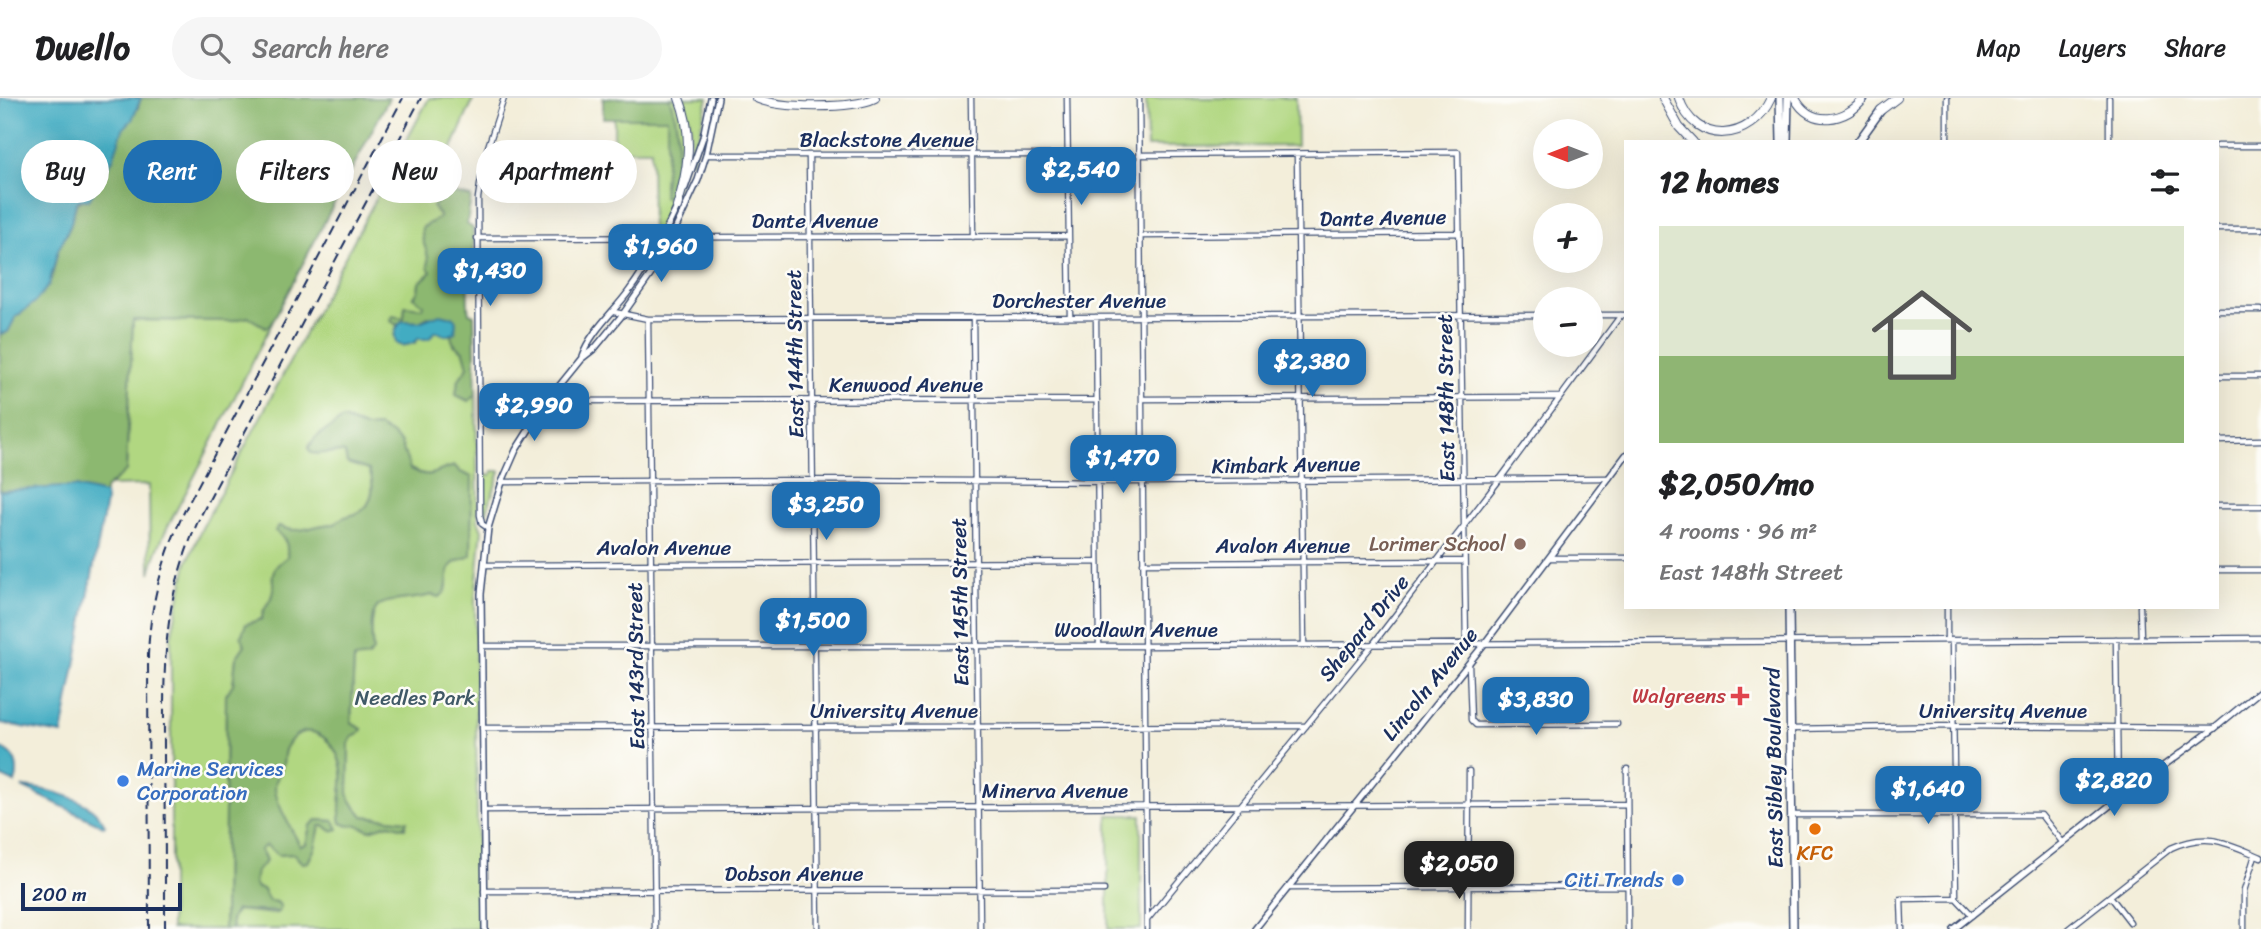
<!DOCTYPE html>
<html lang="en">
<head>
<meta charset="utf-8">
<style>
	:root { --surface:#fff; --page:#f6f6f6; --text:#202124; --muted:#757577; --line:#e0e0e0; --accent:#1f6fb2 }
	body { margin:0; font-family:Sriracha,sans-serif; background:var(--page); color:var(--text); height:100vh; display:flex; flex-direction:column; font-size:26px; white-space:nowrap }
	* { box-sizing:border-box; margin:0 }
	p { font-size:23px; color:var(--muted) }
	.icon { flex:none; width:38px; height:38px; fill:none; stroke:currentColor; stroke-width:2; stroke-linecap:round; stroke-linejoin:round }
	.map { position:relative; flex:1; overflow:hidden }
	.details { position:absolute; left:1624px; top:42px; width:595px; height:469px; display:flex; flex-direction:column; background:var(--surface); border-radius:0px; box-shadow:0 7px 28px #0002 }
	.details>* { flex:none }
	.top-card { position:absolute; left:21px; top:42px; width:665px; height:63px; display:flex; gap:14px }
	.needle { width:46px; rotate:270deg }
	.controls { position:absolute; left:1533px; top:21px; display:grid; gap:14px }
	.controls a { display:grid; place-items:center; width:70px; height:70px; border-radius:50%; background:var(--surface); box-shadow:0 7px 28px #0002; font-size:35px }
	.scale { position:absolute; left:21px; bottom:18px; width:161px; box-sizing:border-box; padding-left:7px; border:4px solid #1b2f5e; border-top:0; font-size:19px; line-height:24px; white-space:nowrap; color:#1b2f5e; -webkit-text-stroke:5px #fdfcf7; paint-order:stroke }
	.price { position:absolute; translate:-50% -60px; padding:0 16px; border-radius:14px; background:var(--accent); color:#fff; font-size:23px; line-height:46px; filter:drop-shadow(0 2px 4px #0008) }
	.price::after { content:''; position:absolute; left:50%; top:42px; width:21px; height:16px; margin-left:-10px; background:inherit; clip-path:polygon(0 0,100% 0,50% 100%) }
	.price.selected { background:#222; color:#fff }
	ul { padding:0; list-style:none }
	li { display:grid; align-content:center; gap:14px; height:371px; padding:0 35px }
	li+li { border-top:2px solid var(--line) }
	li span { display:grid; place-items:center; height:217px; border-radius:0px; color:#555 }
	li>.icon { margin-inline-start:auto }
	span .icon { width:126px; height:126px; fill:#fffc; stroke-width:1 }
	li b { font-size:30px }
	h2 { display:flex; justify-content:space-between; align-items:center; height:84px; padding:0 35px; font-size:30px }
	.pill { padding:0 24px; border-radius:32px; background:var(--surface); box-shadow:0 7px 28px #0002; font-size:24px; line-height:63px }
	.pill.selected { background:var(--accent); color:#fff }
	header { display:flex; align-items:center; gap:42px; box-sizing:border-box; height:98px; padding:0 35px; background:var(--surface); border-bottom:2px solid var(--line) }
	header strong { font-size:33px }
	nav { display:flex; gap:38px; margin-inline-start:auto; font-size:24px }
	.search { width:490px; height:63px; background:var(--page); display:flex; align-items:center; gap:18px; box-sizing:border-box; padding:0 24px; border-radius:38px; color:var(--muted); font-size:26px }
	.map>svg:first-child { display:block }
	.green { fill:#b1d781; stroke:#668370; stroke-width:2 }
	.forest { fill:#8cb86f; stroke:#547466; stroke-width:2 }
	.water { fill:#42acc2; stroke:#2e6e90; stroke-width:2 }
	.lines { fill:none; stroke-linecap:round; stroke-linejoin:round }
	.minor-casing { stroke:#3b4c71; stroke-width:7 }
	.tertiary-casing { stroke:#3b4c71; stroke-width:8 }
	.primary-casing { stroke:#3b4c71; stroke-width:10 }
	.motorway-casing { stroke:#3b4c71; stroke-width:10 }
	.minor { stroke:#fff; stroke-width:4.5 }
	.tertiary { stroke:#fff; stroke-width:5 }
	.primary { stroke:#fff; stroke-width:7 }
	.motorway { stroke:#fff; stroke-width:8 }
	.rail { stroke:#1b2f5e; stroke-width:2; stroke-dasharray:10 5; stroke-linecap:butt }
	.education-dot { fill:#8d6e63; stroke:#fdfcf7; stroke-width:2.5 }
	.health-dot { fill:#e0444e; stroke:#fdfcf7; stroke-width:2.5 }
	.shop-dot { fill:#3f7fe0; stroke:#fdfcf7; stroke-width:2.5 }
	.food-dot { fill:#e8710a; stroke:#fdfcf7; stroke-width:2.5 }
	.labels { text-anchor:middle; stroke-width:5; stroke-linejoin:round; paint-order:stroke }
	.street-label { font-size:21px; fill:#1b2f5e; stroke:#fdfcf7 }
	.education-label { font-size:21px; fill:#785e54; stroke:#fdfcf7; text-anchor:end }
	.health-label { font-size:21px; fill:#be3a42; stroke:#fdfcf7; text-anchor:end }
	.park-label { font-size:21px; fill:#405967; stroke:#fdfcf7 }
	.shop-label { font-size:21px; fill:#366cbe; stroke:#fdfcf7; text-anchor:start }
	.food-label { font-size:21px; fill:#c56008; stroke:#fdfcf7 }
</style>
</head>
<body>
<header>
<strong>Dwello</strong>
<div class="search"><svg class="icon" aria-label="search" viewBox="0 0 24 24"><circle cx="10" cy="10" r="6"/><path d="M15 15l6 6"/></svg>Search here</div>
<nav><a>Map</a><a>Layers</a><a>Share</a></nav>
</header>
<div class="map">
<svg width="2261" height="831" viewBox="0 0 2261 831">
	<rect width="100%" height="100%" fill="#fdfcf7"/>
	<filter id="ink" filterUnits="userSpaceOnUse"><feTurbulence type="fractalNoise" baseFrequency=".0143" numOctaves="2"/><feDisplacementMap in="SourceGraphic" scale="14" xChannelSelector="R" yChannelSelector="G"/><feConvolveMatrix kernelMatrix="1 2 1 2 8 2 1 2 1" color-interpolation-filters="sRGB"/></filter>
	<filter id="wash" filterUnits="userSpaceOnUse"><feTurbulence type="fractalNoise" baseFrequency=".00686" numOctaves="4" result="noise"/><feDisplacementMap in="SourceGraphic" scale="28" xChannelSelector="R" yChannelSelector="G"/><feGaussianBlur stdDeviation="1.57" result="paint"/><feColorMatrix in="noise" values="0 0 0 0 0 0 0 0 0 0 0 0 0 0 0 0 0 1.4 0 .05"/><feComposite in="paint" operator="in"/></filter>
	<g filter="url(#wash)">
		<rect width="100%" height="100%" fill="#f3eeda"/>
		<path class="green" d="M429,0h45l-40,91 13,2 -13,16 6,10c-4,5 -13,5 -18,11 -2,15 9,25 6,39l3,5 -12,11 -1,9 -5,5 11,7 -2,4 -17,-2 -1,12 -12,-2 -1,5 6,4 -3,11 3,8 5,2 13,-3 3,-4h11l5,-7 4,-1 7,4h6l3,10 10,7 5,15c-10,11 -11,12 -13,28l12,6 8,-6 2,125 4,10 -7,69 3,330h-246l-1,-9 5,-10 38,4 5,-2 2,-5 -4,-5 -8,-1 -7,-12 -5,-1 -3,-5 2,-11 10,-11 -2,-6 -4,-5 6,-6 12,11 16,-1 8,9 6,-1 7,-14 5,-22h5l6,5 6,-2 -3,-8 -17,-1 -7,6 -4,18 -6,2c-7,-16 -25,-41 -25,-59 0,-8 5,-13 7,-20 3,-7 0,-14 5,-21 15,-28 44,-11 52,13 9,22 -3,40 2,64l8,3 6,-2 15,6 19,-6 16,4 1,-7 -43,-5 -13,-16 -2,-7 1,-50 3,-6 7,-3 3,-5 -11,-5 3,-66 14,-1 5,-6c-7,-62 11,-45 59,-56l7,2c13,-7 5,-20 12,-31 5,-7 14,-6 20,-11l1,-78 -12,-5 -5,-6c-21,4 -21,15 -45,3l-9,-26 -10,-9 -12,-7 -12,1 -24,-9 -28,19 -6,10 2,5c12,2 23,-3 34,0l2,10 23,7c4,14 4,33 -10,42 -10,6 -16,2 -25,12 -24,0 -33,13 -56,2l-3,4 12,15 -1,13c-25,17 -8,22 -16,40 -4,8 -9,12 -9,21l-16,5 -5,13 4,8 -9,13 -3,26 -7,11 -2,234h-53v-292l16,-74 14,-33z
			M669,0h6c22,50 -1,84 -10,131l-6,4h-7l-1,-83h-37v-32h53l2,79c7,-33 15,-66 0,-99z
			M683,0h25l-16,64 -2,-1 1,-36z
			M1146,0h150l1,48 -150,1z
			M248,219l17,10 6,-2c-25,50 -50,100 -76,150 -17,34 -35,60 -45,98l-1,-88 -41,1 18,-15 7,-151 97,1z
			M493,373h7l-15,46h-2l-1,-42h9z
			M1108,717h33v114h-33z"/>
		<path class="forest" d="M141,0h248l-118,227 -6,2 -17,-10 -18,4 -97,-1 -7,151 -21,18v5l-30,-7 -75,4v-157l8,-2 7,-14 20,-16 17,-25 6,-27 12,-23 6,-23 17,-10 6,-14 8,-10 16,-41 15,-21z
			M603,0h66c15,33 6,66 1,99h-7l4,-47v-32h-64z
			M447,93l24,6 -4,27 6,4c0,14 5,32 -8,42 5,14 1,29 4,43l5,2 2,80 -7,6 -13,-6c2,-16 3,-17 12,-28l-4,-15c-6,-6 -12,-6 -13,-17l4,-3 -27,-15 -9,5 -17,-1 -5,4 -6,-4 1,-5 12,2 1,-12 17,2 2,-3 -11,-8 5,-5 1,-9 12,-11 -3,-5c3,-14 -8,-24 -6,-39l18,-11 -7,-10z
			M343,321l24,9 12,-1 12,7 10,9 9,26c24,12 24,1 45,-3l5,6 12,5 -1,78c-6,5 -15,4 -20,11 -7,11 1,24 -12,31l-7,-2c-47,11 -67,-6 -59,56l-5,6 -14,2 -3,64 11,6 -3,5 -7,3 -3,6 -1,50 2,7 13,16 44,5 -3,7 -15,-4 -19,6 -15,-6 -6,2 -8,-3c-5,-24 7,-42 -2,-64 -8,-24 -37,-41 -52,-13 -5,7 -2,14 -5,21 -2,7 -7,12 -7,20 0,16 18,44 25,59l6,-2 4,-18 7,-6 17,1 4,8 -7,2 -6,-5h-5l-5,22 -7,14 -6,1 -8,-9 -16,1 -12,-10 -6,5 6,11 -10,11 -2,11 3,5 5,1 7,12 8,1 4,5 -2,5 -43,-2 -5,10 1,9h-8l2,-234 7,-11 3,-26 9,-13 -4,-8 5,-13 16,-5c0,-10 5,-13 9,-21 8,-19 -9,-23 16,-41 1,-12 0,-19 -12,-26l4,-5c22,10 33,-2 56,-2 11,-11 14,-6 25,-12 14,-9 15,-28 9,-42l-22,-7 -2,-10c-11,-3 -22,2 -34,0l-3,-5 7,-10z"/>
		<path class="water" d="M0,0h141l-9,22 -9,9 -10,30 -24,41h-10l-3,4 -6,22 -12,24 -9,35 -14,17 -20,16 -7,14 -8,2z
			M440,216l13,3 3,4 -1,11c-6,5 -11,4 -17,0h-4l-5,7h-11c-4,5 -14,8 -21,5 -5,-9 -2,-16 5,-23l17,1z
			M62,389h13l30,7 1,8 -44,232 -62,-11v-232z
			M0,650c16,5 20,19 15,35l-15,-7z
			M22,689c27,2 70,11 83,38l-2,1z"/>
	</g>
	<g filter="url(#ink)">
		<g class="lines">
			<g class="minor-casing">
				<path id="minor" d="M971,0l2,139
					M1067,0l3,219
					M1139,0l8,831
					M1947,0v44
					M2109,0v44
					M2217,48h44
					M1297,56l7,490
					M706,57h361
					M1139,57l319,-3 8,491
					M809,58l9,773
					M2217,131h44
					M1140,138l319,-3
					M477,140l591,-2
					M2217,212h44
					M614,214l34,7 897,-4
					M1591,217h35
					M973,219l7,612
					M1096,219l3,329
					M648,221l7,610
					M2217,278h44
					M1142,301l417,-2
					M548,303l549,-1
					M2217,343l44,-1
					M502,384l311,-2 329,2 467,-4
					M2217,408h44
					M488,430l-6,-4 -2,-9 -2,-317 6,-39 20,-61
					M1549,460h77
					M1143,465l321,-2
					M484,467l614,-3
					M2217,472h44
					M1947,509v33
					M2140,509l1,31
					M2116,541l2,160
					M1952,542l4,258 16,17
					M482,548h662l1117,-8
					M1469,566l2,56 5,5 141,-1
					M482,630l824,-2
					M1791,631l162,-3 262,2
					M1627,671l1,160
					M484,712l1143,-6
					M1792,717h249l22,28
					M1290,790l338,-2
					M484,793l620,-1
					M2110,798l20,26
					M1147,822l226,-276 127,-165 121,-164
					M1468,831l1,-158
					M1902,831l-1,-30 55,-1
					M2068,831l103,-81c37,-17 56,-5 90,9
					M2244,831v-38l11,-36"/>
			</g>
			<g class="tertiary-casing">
				<path id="tertiary" d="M685,90l18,-51 8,-39
					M582,258c9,-25 31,-43 47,-65 20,-27 34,-54 48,-84
					M485,831l-4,-335 7,-66 14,-46 14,-32 31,-49 34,-42 14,-11 28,-34 38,-54 37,-80 8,-25 12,-57
					M1255,831l230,-286 141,-188
					M1954,831l164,-130 97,-71 46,-38"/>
			</g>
			<g class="primary-casing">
				<path id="primary" d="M1780,0l1,44
					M1787,44l1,-44
					M1858,44l23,-32
					M1789,509l4,322"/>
			</g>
			<g class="motorway-casing">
				<path id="motorway" d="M756,0c23,11 97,11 119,0
					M1663,0l16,29 14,15
					M1679,0c16,49 72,44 92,0
					M1795,0c15,30 52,24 69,0
					M1881,12l16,-12
					M677,109c11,-36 17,-72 2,-109"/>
			</g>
			<use href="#minor" class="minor"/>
			<use href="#tertiary" class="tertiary"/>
			<use href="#primary" class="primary"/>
			<use href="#motorway" class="motorway"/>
			<path class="rail" d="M149,831l-1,-274c2,-51 15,-99 37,-145l218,-412
				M165,831c0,-57 0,-114 -1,-171 0,-90 -3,-157 36,-241l221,-419"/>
		</g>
	</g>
	<circle class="education-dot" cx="1520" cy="446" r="7"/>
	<path class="health-dot" d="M1736.5 587.5h7v7h7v7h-7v7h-7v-7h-7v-7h7z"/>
	<g class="shop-dot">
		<circle cx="123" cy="683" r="7"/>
		<circle cx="1678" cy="782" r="7"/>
	</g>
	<circle class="food-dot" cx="1815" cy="731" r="7"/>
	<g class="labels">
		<g class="street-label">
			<text x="887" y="49">Blackstone Avenue</text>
			<text transform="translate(1383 120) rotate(-1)" y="7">Dante Avenue</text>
			<text x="815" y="130">Dante Avenue</text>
			<text x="1079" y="210">Dorchester Avenue</text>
			<text transform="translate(795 256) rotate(-91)" y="7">East 144th Street</text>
			<text x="906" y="294">Kenwood Avenue</text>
			<text transform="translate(1446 300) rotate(-91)" y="7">East 148th Street</text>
			<text transform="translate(1286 367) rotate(-1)" y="7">Kimbark Avenue</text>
			<text x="1283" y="455">Avalon Avenue</text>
			<text x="664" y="457">Avalon Avenue</text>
			<text transform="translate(960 504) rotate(-91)" y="7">East 145th Street</text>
			<text transform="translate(1364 530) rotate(-51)" y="7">Shepard Drive</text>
			<text x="1136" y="539">Woodlawn Avenue</text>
			<text transform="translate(636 568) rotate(-91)" y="7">East 143rd Street</text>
			<text transform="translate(1430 586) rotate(-51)" y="7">Lincoln Avenue</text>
			<text x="894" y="620">University Avenue</text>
			<text x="2003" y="620">University Avenue</text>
			<text transform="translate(1774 670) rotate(-91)" y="7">East Sibley Boulevard</text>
			<text x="1055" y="700">Minerva Avenue</text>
			<text x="794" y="783">Dobson Avenue</text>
		</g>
		<g class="education-label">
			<text x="1506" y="453">Lorimer School</text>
		</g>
		<g class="health-label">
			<text x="1726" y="605">Walgreens</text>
		</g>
		<g class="park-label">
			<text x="415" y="607">Needles Park</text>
		</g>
		<g class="shop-label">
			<text x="137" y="678">Marine Services<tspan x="137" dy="24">Corporation</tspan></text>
			<text x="1664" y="789" text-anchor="end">Citi Trends</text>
		</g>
		<g class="food-label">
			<text x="1815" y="762">KFC</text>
		</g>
	</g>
</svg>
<div class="controls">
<a><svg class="needle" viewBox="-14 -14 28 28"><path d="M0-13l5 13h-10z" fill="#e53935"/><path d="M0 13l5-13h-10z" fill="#757577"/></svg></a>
<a>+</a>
<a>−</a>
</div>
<div class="scale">200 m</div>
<b class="price" style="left:1081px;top:109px">$2,540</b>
<b class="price" style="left:661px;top:186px">$1,960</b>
<b class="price" style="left:490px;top:210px">$1,430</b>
<b class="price" style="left:1312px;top:301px">$2,380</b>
<b class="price" style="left:534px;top:345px">$2,990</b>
<b class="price" style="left:1123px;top:397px">$1,470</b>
<b class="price" style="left:826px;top:444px">$3,250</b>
<b class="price" style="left:813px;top:560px">$1,500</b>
<b class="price" style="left:1536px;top:639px">$3,830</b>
<b class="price" style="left:2114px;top:720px">$2,820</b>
<b class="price" style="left:1928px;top:728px">$1,640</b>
<b class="price selected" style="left:1459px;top:803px">$2,050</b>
<div class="top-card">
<a class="pill">Buy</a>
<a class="pill selected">Rent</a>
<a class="pill">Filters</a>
<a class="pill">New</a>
<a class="pill">Apartment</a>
</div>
<section class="details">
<h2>12 homes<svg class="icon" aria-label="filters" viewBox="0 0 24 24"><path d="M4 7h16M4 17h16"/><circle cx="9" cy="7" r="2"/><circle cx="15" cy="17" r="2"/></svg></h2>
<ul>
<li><span style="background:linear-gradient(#dfe7d0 60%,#8fb573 0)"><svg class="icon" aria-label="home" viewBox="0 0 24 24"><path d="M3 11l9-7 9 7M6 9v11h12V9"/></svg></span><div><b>$2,050/mo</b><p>4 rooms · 96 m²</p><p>East 148th Street</p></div></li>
</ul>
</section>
</div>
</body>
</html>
